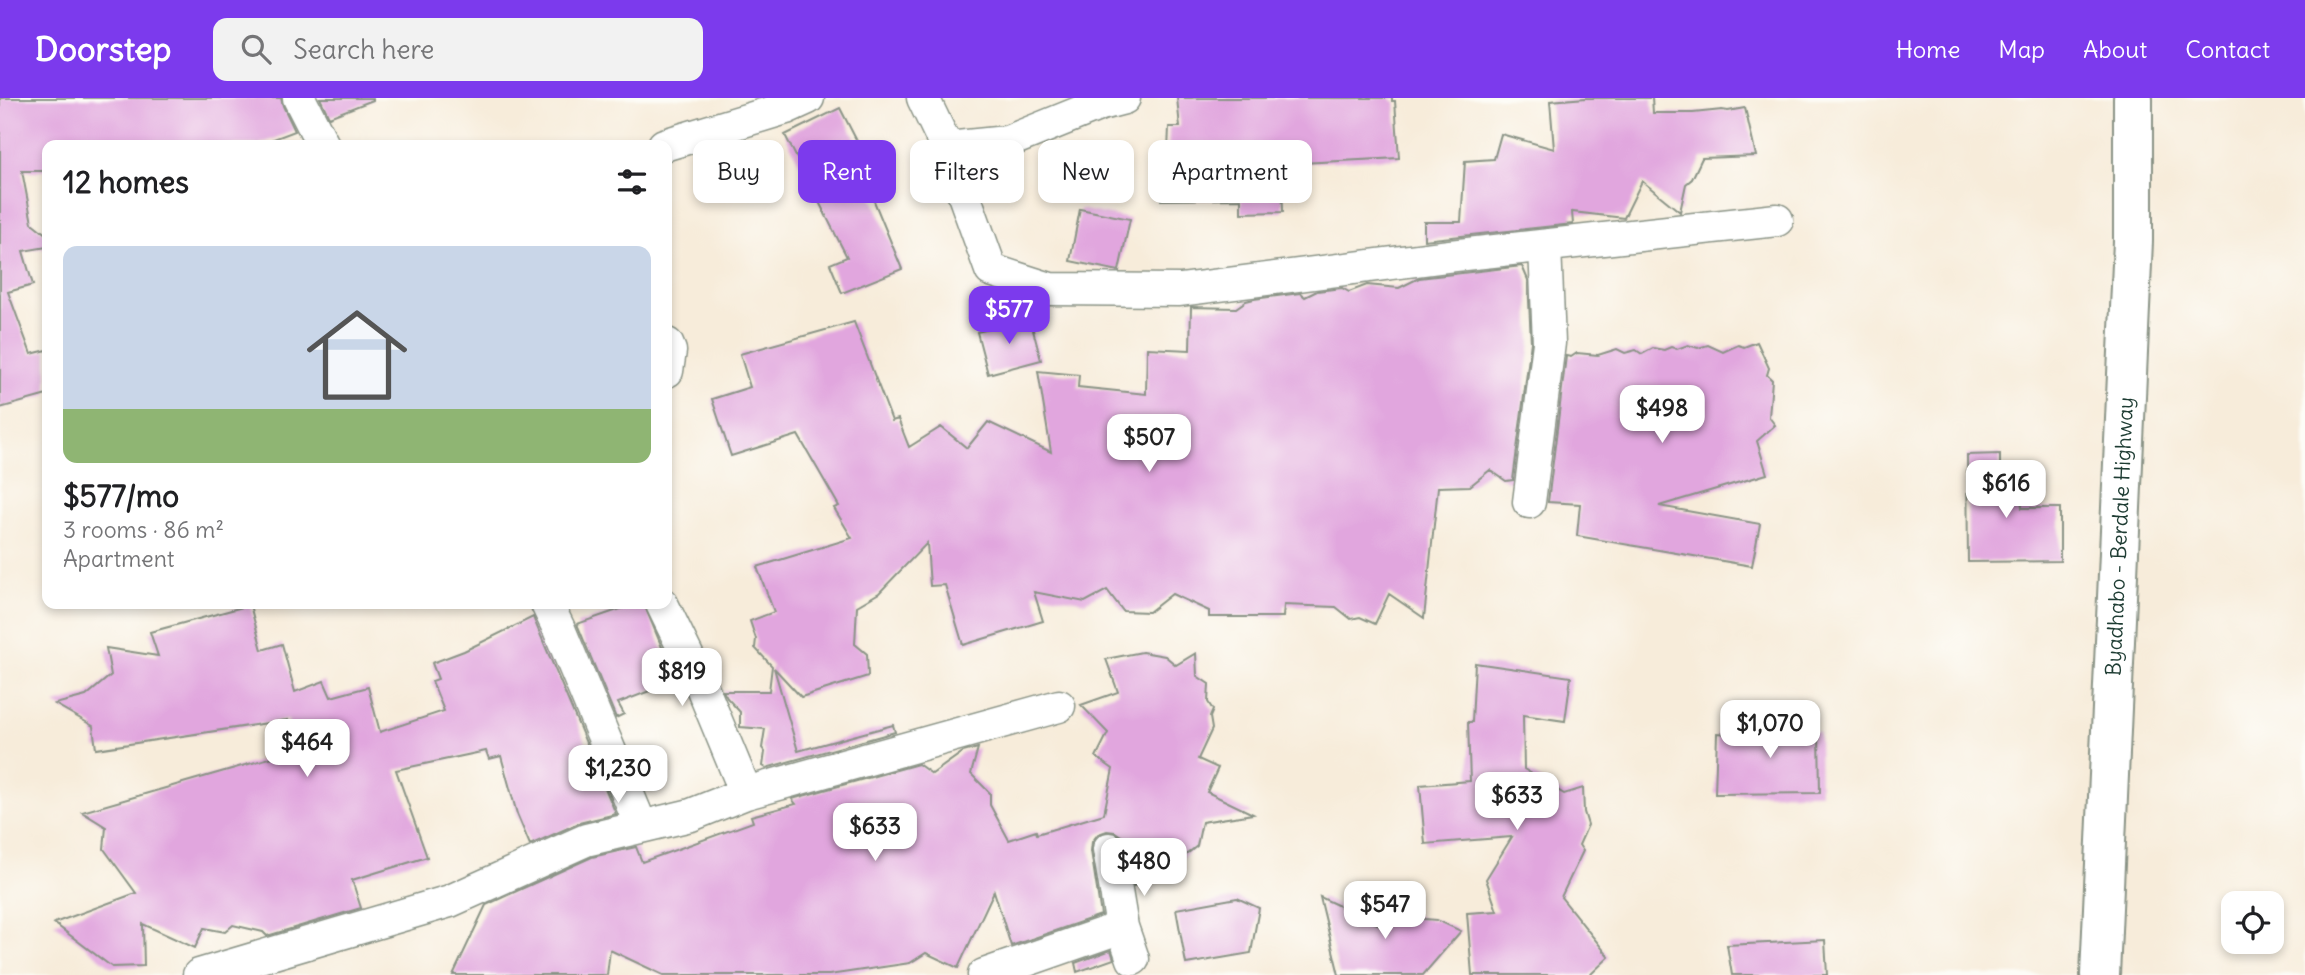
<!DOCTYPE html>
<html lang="en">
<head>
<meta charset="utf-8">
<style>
	:root { --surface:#fff; --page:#f2f2f2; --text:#202124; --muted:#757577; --line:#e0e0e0; --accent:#7c3aed }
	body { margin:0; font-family:Delius,sans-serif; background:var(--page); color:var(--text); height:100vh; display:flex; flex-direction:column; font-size:26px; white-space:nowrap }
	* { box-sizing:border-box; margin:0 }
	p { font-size:23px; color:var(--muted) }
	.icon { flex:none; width:38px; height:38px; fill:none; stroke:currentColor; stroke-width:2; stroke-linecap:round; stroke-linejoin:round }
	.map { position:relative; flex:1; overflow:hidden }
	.sheet { position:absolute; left:42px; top:42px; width:630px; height:469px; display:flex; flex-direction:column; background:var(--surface); border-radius:14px; box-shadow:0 4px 10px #0003 }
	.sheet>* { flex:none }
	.guide { position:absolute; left:693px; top:42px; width:665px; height:63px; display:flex; gap:14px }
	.fabs { position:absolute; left:2221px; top:793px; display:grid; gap:14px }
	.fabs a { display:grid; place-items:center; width:63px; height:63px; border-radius:14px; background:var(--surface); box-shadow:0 4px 10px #0003; font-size:35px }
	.price { position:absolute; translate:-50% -60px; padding:0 16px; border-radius:14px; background:#fff; color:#222; font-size:23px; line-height:46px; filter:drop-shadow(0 2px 4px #0008) }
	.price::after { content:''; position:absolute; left:50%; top:42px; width:21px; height:16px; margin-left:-10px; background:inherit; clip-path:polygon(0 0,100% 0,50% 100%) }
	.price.on { background:var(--accent); color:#fff }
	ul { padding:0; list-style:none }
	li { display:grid; align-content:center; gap:14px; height:371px; padding:0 21px }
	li+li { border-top:2px solid var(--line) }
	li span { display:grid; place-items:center; height:217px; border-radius:14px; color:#555 }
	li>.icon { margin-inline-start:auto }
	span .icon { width:126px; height:126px; fill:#fffc; stroke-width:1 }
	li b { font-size:30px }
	h2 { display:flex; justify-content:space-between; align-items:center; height:84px; padding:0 21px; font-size:30px }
	.chip { padding:0 24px; border-radius:14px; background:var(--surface); box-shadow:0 4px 10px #0003; font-size:24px; line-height:63px }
	.chip.on { background:var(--accent); color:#fff }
	header { display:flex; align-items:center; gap:42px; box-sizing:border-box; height:98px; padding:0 35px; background:var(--accent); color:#fff }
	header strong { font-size:33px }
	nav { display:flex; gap:38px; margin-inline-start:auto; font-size:24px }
	.search { width:490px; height:63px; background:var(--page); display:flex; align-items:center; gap:18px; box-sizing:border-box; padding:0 24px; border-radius:14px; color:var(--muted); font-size:26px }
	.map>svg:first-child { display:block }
	.building { fill:#e1a6de }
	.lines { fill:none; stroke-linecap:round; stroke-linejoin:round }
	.minor-casing { stroke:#8b9487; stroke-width:35 }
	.primary-casing { stroke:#8b9487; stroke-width:42 }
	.minor { stroke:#fff; stroke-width:32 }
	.primary { stroke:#fff; stroke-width:38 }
	.labels { text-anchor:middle; stroke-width:7; stroke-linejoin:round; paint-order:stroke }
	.street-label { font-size:21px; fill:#1f3d34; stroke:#fdfcf7 }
</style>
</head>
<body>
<header>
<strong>Doorstep</strong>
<div class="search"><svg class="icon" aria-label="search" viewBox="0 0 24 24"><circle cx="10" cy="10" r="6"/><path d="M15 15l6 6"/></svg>Search here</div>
<nav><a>Home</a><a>Map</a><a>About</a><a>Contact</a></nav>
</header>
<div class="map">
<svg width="2305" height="877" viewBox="0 0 2305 877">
	<rect width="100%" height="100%" fill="#fdfcf7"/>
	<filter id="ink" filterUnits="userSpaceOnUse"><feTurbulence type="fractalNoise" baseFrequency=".0143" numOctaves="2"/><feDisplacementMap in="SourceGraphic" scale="14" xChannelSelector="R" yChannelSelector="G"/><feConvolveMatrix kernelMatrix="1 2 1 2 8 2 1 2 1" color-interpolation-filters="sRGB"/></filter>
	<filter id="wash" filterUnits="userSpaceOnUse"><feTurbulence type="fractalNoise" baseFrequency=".00686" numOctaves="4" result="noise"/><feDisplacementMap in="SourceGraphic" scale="28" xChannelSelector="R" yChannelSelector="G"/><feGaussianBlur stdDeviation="1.57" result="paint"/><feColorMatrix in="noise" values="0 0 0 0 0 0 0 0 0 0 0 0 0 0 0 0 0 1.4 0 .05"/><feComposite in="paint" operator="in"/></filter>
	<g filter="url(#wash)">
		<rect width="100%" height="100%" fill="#f7ecda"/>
		<g id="blocks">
			<path class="building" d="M0,0h281l2,8 12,25 -37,14h-211v26h-25l10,52 15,12v12l-24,4 10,34 -25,7 23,62 16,-4v45l-47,13z
				M320,0h53v2l-44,17z
				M1177,0h215v3h3l4,57 -98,5 1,15 -20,1 1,33 -42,1v-14l-80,1 1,-49h6l1,-24h11z
				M1586,0h66l1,15h40l29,-3 6,1 17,-3 11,48 -54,2 -10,21 -6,5 -6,28 -38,-31 -18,37 -52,-6 1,12 -149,16v-18h37l4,-61 29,-2 7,-25 53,15 -4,-48z
				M840,10l39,76 -10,5 33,80 -60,24 -12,-29 17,-7 -62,-122z
				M1080,111l50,10 -11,52 -49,-10z
				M1522,168l6,14 3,62 -18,138 -7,1 -16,-11 -20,16 -32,1 -14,131 -35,-24 -14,30 -15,-7 -9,2 -15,-12 -52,-2 -1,12h-74v-6l-37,-17 -23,18 -26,-1 -16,-21 -22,12 -51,-10 9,29 -80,24 -18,-60 -15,1 -3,-43 -48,50 -22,13 -2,38 12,10 1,22 -67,21 -27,-29 24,83 95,-26 2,7 -129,36 -3,-2 2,-14 -3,-4 3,-19 -25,-2v-15l-13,-14 -4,-7h46l3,-25 -17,-18 1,-9 -6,-18 24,-9 -17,-45 95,-29 -18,-30 5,-2 -41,-71 -67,21 -19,-57 38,-12 -10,-33 114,-32 38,99 6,-2 11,28 32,-20 26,21 21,-26 63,30 -13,-81 41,4 -1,12 68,7 1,-46 43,2 1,-43 45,1 10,-7 8,-2 46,-6 5,4 12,-6 25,-3 7,4 18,-7 32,3 20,-10z
				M1030,221l11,41 -53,14 -11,-42z
				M1757,244l12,26 -2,7 5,5 -3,37 6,8 -18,16 10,33 -108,32 101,18 -8,42 -175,-30 3,-32 -32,-2 18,-146 5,1 6,-4 21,2 19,-6 8,4 11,-3 6,4 11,-6 11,2 7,-3 6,2 11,-4 10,3 10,-3 15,7 15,-7 6,2z
				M2000,356v41l21,-1 1,14h38v53l-92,1 -1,-107z
				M635,506h9l32,77 -58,22 6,11 -8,4 -39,-94z
				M250,507l12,45 20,-6 13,48 29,-11 7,16 37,-10 12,45 64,-21 -12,-30 6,-2 -6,-16 32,-12 69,-34 83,197 -37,9 -49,22 -13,-31 -16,-58 -12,3 -3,-8 -90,19 31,87 -75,23 9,28 -94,28 -4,-4 -30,-7 -8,7 -21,-4 -9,20 -52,-24 1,42 -32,1 -58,-44 82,-30 -32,-44 2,-22 -24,-15 212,-61 -6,-31 -192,29 -3,-23 -38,-22 31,-8 25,-21 -5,-27 52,8 -8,-24z
				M1142,554l23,4 11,9 20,-12 1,23 12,8 -1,18 5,8 -3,7 2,12 -14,30 20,9 -11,24 46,22 -51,8 -5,24 -40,32 -23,8 -7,-40 -3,-8 -9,-6 -8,-1 -9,3 -6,8 -1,9 10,64 -90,31 -17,-55 -36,77 -32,-15 -16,10 -81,12h-166l-53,-25 -3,25h-154l33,-70 106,-48 44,-10 6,15 111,-40 -2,-6 45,-12 -4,-5 126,-35 14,10 31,-22 15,-4 -7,26 19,19v12l19,35 27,-9 1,3 67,-20 9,-45 -17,-12 12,-24 -27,-28 37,-13 -12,-33z
				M1475,565l96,14 -6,44 -42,-6 1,54 40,25 19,-6 1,24 4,13 -9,20 4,6 -22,46 48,60 -19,18h-118l-5,-62 30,-2 -11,-32 26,-42 -87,7 -5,-59 50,-4 -2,-59h4z
				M1813,618v16h6l1,61 -105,1 2,-61 49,4 1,-17z
				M1320,799l62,29 -3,-28 45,21 13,1 24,11 -38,44h-84z
				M1237,800l22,10 -8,45 -65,11 -10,-55z
				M1825,842l2,35h-95l-5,-30z
				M1111,852l3,9 -37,13 -2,-9z"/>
		</g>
	</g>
	<g filter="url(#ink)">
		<use href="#blocks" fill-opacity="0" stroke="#8b9487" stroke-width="2"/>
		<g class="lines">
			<g class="minor-casing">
				<path id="minor" d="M299,0l24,47
					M923,0l24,50 44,122 59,19 130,1 268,-34 329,-36
					M664,47l122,-37 22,-10
					M947,50l60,-6 94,-38 23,-6
					M667,246l3,7 -3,20
					M1529,404l20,-159 -4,-97
					M547,506l12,25 82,197
					M662,506l38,78 46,111
					M1109,751l13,78 11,32
					M199,877l251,-74 136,-61 105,-25 55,-22 313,-87
					M984,877l138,-48"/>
			</g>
			<g class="primary-casing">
				<g id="primary">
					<path id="s1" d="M2100,877l33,-734v-143"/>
				</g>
			</g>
			<use href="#minor" class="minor"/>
			<use href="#primary" class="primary"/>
		</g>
	</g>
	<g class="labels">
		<g class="street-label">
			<text dy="7" stroke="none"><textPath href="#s1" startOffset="439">Byadhabo - Berdale Highway</textPath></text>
		</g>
	</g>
</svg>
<div class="fabs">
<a><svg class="icon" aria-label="locate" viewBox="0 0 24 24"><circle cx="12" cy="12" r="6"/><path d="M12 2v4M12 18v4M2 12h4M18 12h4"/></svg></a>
</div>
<b class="price on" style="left:1009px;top:248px">$577</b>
<b class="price" style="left:1662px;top:347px">$498</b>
<b class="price" style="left:1149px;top:376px">$507</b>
<b class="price" style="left:2006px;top:422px">$616</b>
<b class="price" style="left:682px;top:610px">$819</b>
<b class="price" style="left:1770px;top:662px">$1,070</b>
<b class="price" style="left:307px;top:681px">$464</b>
<b class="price" style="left:618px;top:707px">$1,230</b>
<b class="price" style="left:1517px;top:734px">$633</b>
<b class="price" style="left:875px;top:765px">$633</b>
<b class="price" style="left:1144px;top:800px">$480</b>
<b class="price" style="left:1385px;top:843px">$547</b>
<div class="guide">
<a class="chip">Buy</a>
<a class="chip on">Rent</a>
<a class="chip">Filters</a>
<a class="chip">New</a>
<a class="chip">Apartment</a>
</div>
<section class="sheet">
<h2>12 homes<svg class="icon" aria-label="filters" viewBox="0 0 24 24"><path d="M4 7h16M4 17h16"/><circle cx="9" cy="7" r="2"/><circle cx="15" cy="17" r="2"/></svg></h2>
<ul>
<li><span style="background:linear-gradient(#c9d6e8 75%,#8fb573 0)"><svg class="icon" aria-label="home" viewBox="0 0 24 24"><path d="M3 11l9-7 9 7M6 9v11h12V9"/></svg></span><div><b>$577/mo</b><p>3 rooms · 86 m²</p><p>Apartment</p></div></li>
</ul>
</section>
</div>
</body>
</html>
